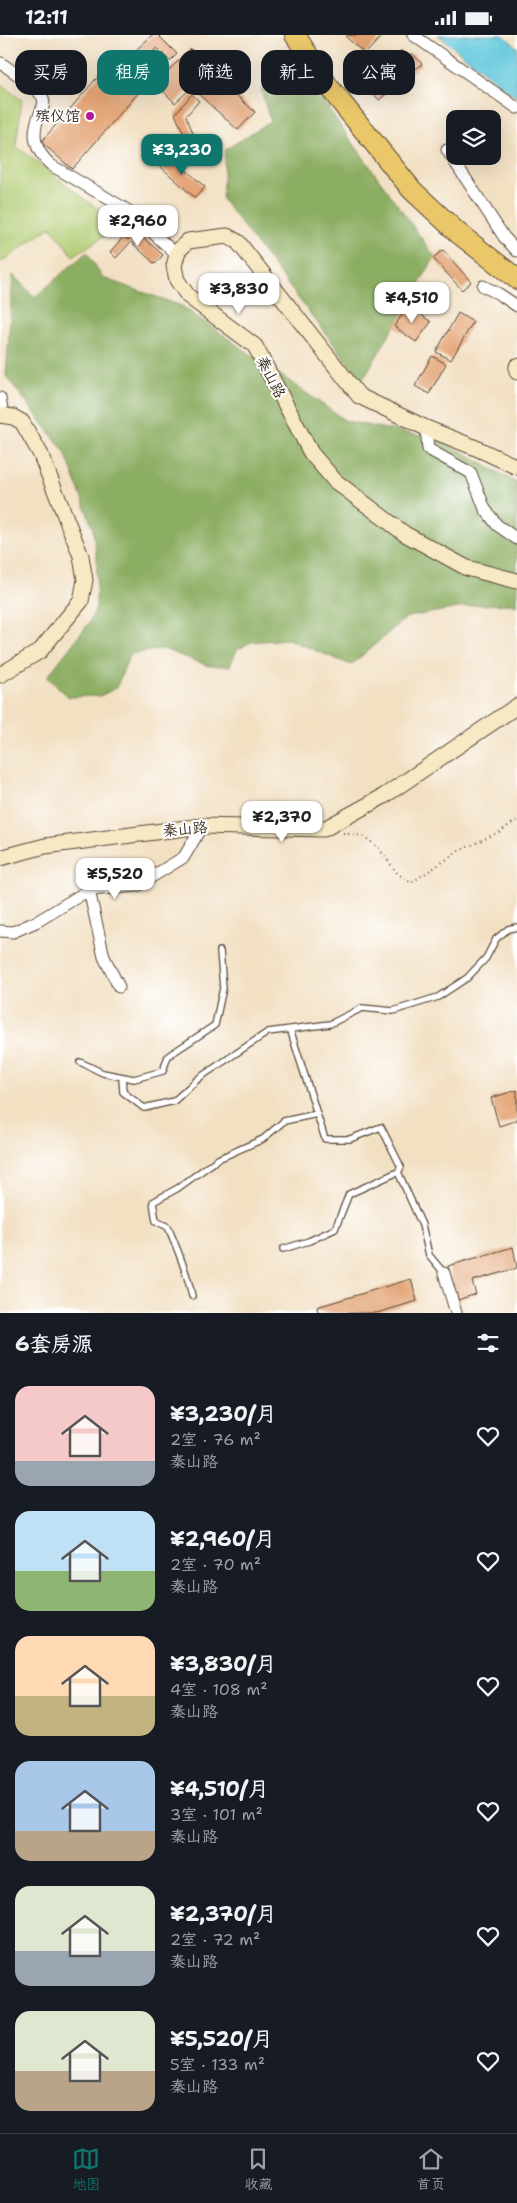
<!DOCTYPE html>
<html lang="zh">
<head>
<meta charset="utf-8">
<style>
	:root { --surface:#171b24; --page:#20242c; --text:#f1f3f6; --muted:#9ea1a6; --line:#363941; --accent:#0f766e }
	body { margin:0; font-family:"Shantell Sans","LXGW WenKai TC",sans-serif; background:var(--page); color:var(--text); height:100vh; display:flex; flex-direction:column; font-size:19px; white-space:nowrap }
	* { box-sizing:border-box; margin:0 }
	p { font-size:16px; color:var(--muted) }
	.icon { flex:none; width:28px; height:28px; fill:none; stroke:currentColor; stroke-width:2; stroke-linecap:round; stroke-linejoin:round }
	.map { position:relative; height:1278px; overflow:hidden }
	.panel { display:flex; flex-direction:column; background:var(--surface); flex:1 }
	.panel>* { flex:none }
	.hud { position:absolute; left:15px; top:15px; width:488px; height:45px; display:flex; gap:10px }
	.fabs { position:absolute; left:446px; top:75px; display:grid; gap:10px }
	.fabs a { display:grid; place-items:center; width:55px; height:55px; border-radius:10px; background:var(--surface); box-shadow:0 5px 20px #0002; font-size:25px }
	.price { position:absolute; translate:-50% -42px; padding:0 11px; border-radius:10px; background:#fff; color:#222; font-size:16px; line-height:32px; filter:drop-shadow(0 1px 2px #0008) }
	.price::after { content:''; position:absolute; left:50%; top:30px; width:15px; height:11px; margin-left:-8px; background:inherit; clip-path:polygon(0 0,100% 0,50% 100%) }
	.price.on { background:var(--accent); color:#fff }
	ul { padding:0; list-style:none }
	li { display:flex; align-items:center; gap:15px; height:125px; padding:0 15px }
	li span { display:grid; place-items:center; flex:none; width:140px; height:100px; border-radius:15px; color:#555 }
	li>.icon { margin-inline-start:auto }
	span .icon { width:60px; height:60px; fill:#fffc; stroke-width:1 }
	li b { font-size:21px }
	h2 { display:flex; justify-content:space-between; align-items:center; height:60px; padding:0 15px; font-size:21px }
	.chip { padding:0 18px; border-radius:15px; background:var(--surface); box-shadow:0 5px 20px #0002; font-size:18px; line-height:45px }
	.chip.on { background:var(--accent); color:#fff }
	.status { display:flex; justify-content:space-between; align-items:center; height:35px; padding:0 25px; background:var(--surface); direction:ltr }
	.status svg { height:14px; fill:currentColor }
	.dock { display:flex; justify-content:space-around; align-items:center; height:70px; border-top:1px solid var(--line); background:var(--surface); font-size:14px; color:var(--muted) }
	.dock a { display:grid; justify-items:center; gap:2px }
	.dock .on { color:var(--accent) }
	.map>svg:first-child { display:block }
	.green { fill:#b0ca6f; stroke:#767a46 }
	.forest { fill:#8cae62; stroke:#646c40 }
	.water { fill:#60c8dc; stroke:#4e797d }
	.building { fill:#e3a272 }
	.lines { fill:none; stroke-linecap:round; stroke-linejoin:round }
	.lane-casing { stroke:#564537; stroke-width:8 }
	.street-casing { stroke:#564537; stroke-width:13 }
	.secondary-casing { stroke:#564537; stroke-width:17 }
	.highway-casing { stroke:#564537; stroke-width:22 }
	.path { stroke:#564537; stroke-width:2; stroke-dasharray:1 4; stroke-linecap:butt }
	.lane { stroke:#fff; stroke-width:5.5 }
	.street { stroke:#fff; stroke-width:11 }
	.secondary { stroke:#f7e9c3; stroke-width:15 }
	.highway { stroke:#eac769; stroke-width:20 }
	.poi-dot { fill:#b5179e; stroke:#fff; stroke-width:2 }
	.labels { text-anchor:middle; stroke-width:4; stroke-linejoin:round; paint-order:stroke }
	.poi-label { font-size:15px; fill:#3b2a1e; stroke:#fff; text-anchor:end }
	.street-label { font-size:15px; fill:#3b2a1e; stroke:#fff }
</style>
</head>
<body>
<div class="status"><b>12:11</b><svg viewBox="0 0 49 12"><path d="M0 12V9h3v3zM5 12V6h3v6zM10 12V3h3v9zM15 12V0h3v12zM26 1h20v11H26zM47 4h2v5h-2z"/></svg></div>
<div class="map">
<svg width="517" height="1278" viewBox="0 0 517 1278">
	<rect width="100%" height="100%" fill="#fff"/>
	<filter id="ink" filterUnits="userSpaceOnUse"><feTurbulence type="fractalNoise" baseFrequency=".02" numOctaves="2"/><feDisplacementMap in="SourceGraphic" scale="10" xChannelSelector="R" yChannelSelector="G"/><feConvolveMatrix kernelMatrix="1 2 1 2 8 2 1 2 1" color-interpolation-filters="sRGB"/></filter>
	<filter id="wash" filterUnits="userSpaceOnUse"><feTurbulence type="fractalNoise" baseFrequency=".0096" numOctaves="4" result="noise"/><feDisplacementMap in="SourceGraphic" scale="20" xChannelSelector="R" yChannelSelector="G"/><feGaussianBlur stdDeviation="1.12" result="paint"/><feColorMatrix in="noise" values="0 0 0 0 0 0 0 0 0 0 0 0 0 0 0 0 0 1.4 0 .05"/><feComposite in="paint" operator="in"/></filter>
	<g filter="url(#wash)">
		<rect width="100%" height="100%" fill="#f2e0c3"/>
		<path class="green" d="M0,49l22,16 -6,46 104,80 -47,30 -22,-29 -51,36z"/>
		<path class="forest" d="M300,34l135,188 -73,124 -140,-182 3,-49 45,-29 -9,-32z
			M87,217l16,26 79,28 164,115 96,19 75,43v123l-5,-2 -36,1 -69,12 -56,48 -63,-26 -37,3 -14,8 -7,16h-21l-46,-17 -33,5 -14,34 -16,8 -31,1 -22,-20 42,-54 7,-15 1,-47 -4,-32 -28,-77 -59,-76 7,-101 22,22z"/>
		<path class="water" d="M438,0h65l14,12v51z"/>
		<g id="blocks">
			<path class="building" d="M152,0h6l19,19 -7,7 -13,-13 -19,17 -8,-9z
				M348,0h35l-18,19 -19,-17z
				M191,14l19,21 -35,33 -20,-20z
				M401,16l6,6 5,-4 10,11 -43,36 -9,-11 16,-14 -6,-6z
				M109,29l31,27 -68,78 -31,-27z
				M213,39l42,38 -17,18 -42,-38z
				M192,59l7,7 -13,15 10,24 -8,3 -13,-29z
				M169,120l36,32 -10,11 -36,-33z
				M136,196l27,24 -8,9 -24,-22 -15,16 -6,-6 14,-16 4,4z
				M443,215l28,32 -9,8 -29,-32z
				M409,271l22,16 -15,20 -22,-16z
				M458,278l15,9 -22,38 -15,-8z
				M432,321l14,8 -17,30 -14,-8z
				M517,1055v30l-18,6 -8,-28z
				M513,1212l4,21 -45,13 4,13 -18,6 -10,-34z
				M411,1244l6,22 -40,12h-59l-1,-6z"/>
		</g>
	</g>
	<g filter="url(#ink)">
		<use href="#blocks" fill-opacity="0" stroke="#564537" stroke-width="1"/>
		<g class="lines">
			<g class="lane-casing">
				<path id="lane" d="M290,994l35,110h25l31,-12 20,40 -3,5 24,53 7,30 15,18
					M80,1027l23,11 31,6 29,-8 5,-15 47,-31 8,-37 -3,-37
					M122,1042l1,15 21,16 30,-7 25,-23 69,-46 62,-8 32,-16 31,3 45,-14 29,-19 19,-20 10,-19 12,-10 9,-2
					M283,1214l26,-8 26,-12 14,-35 49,-22
					M192,1261c-5,-24 -14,-46 -24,-69l-12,-6 -3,-19 25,-14 40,-29 45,-20 21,-18 33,-7"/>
			</g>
			<g class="street-casing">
				<path id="street" d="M413,0l104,73
					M1,28c10,7 38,26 42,35 2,6 0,10 -3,15 -9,21 -6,37 11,52l78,46 48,44
					M447,115l57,87 13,14
					M483,251l16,8 18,12
					M0,363l3,16
					M426,393l2,21 43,24 14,36 12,16 20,14
					M89,855l15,67 15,30
					M0,896l13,1 25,-11 51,-31 48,-4 47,-29 18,-31
					M444,1238l12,40"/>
			</g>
			<g class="secondary-casing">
				<path id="secondary" d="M517,331v6
					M0,380l13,2 9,5 18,31 41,103 4,24 -4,21 -41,50 -40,24
					M517,432l-41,-19 -50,-20 -67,-32 -121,-154 -11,-6 -39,5 -10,10 -4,15 3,14 11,16 67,50 56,107 24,28 70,53 62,34 50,13
					M0,823l45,-12 157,-20 122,3 60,-33 133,-90"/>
			</g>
			<g class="highway-casing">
				<path id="highway" d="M295,0l33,51 84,104 46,43 59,46"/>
			</g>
			<path class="path" d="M343,798l20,3 15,11 19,26 14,10 48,-32 40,-19 18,-12"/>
			<use href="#lane" class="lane"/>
			<use href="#street" class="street"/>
			<use href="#secondary" class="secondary"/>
			<use href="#highway" class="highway"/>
		</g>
	</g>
	<circle class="poi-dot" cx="90" cy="81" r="5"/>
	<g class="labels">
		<g class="poi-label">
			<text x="80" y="86">殡仪馆</text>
		</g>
		<g class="street-label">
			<text transform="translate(271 342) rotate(63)" y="5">秦山路</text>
			<text transform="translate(185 794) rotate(-5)" y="5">秦山路</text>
		</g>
	</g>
</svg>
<div class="fabs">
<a><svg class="icon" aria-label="layers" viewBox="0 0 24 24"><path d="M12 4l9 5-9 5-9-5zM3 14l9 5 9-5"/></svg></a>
</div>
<b class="price on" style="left:182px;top:141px">¥3,230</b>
<b class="price" style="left:138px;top:212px">¥2,960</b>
<b class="price" style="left:239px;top:280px">¥3,830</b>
<b class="price" style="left:412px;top:289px">¥4,510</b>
<b class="price" style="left:282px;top:808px">¥2,370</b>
<b class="price" style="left:115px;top:865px">¥5,520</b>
<div class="hud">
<a class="chip">买房</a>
<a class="chip on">租房</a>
<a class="chip">筛选</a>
<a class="chip">新上</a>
<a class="chip">公寓</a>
</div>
</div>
<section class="panel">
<h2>6套房源<svg class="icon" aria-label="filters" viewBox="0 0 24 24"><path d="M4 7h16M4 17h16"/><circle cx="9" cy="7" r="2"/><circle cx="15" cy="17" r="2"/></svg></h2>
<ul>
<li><span style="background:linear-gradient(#f6c9c9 75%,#9aa5b1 0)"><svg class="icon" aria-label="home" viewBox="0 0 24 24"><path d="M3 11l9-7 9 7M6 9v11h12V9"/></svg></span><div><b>¥3,230/月</b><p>2室 · 76 m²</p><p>秦山路</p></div><svg class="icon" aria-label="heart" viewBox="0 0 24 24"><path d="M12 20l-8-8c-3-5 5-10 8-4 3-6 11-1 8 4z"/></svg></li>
<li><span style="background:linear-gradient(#bfe0f5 60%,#8fb573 0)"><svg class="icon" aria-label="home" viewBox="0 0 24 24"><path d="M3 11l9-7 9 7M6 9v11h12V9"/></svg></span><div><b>¥2,960/月</b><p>2室 · 70 m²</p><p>秦山路</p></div><svg class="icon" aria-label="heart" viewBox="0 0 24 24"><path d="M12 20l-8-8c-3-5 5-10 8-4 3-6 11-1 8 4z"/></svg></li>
<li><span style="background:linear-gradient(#ffd9b3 60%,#c2b280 0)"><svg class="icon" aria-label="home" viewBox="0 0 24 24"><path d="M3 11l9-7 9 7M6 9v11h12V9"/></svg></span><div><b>¥3,830/月</b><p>4室 · 108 m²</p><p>秦山路</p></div><svg class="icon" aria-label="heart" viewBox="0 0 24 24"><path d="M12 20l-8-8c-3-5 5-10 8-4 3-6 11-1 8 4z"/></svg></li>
<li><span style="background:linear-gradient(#a9c7e8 70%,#b9a48a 0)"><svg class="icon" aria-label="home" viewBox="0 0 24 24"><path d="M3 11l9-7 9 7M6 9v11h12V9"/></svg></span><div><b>¥4,510/月</b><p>3室 · 101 m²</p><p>秦山路</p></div><svg class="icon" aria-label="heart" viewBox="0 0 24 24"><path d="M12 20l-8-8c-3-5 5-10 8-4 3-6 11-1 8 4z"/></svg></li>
<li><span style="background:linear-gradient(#dfe7d0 65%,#9aa5b1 0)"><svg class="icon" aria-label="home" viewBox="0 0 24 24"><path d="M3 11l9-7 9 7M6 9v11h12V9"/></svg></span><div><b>¥2,370/月</b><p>2室 · 72 m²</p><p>秦山路</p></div><svg class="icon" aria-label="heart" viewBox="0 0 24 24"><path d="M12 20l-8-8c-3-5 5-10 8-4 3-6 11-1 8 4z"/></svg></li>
<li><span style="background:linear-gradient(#dfe7d0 60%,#b9a48a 0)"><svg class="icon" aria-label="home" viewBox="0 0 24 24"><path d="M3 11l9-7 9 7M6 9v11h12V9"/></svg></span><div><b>¥5,520/月</b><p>5室 · 133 m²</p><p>秦山路</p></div><svg class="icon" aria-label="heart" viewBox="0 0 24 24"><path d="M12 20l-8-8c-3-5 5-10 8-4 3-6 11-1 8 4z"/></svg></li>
</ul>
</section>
<nav class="dock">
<a class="on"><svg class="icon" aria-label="map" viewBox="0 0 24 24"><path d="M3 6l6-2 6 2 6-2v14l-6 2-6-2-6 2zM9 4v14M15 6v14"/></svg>地图</a>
<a><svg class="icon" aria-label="saved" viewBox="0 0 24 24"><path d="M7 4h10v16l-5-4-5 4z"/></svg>收藏</a>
<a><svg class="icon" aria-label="home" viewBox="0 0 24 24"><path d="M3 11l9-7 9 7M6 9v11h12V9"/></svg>首页</a>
</nav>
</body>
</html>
